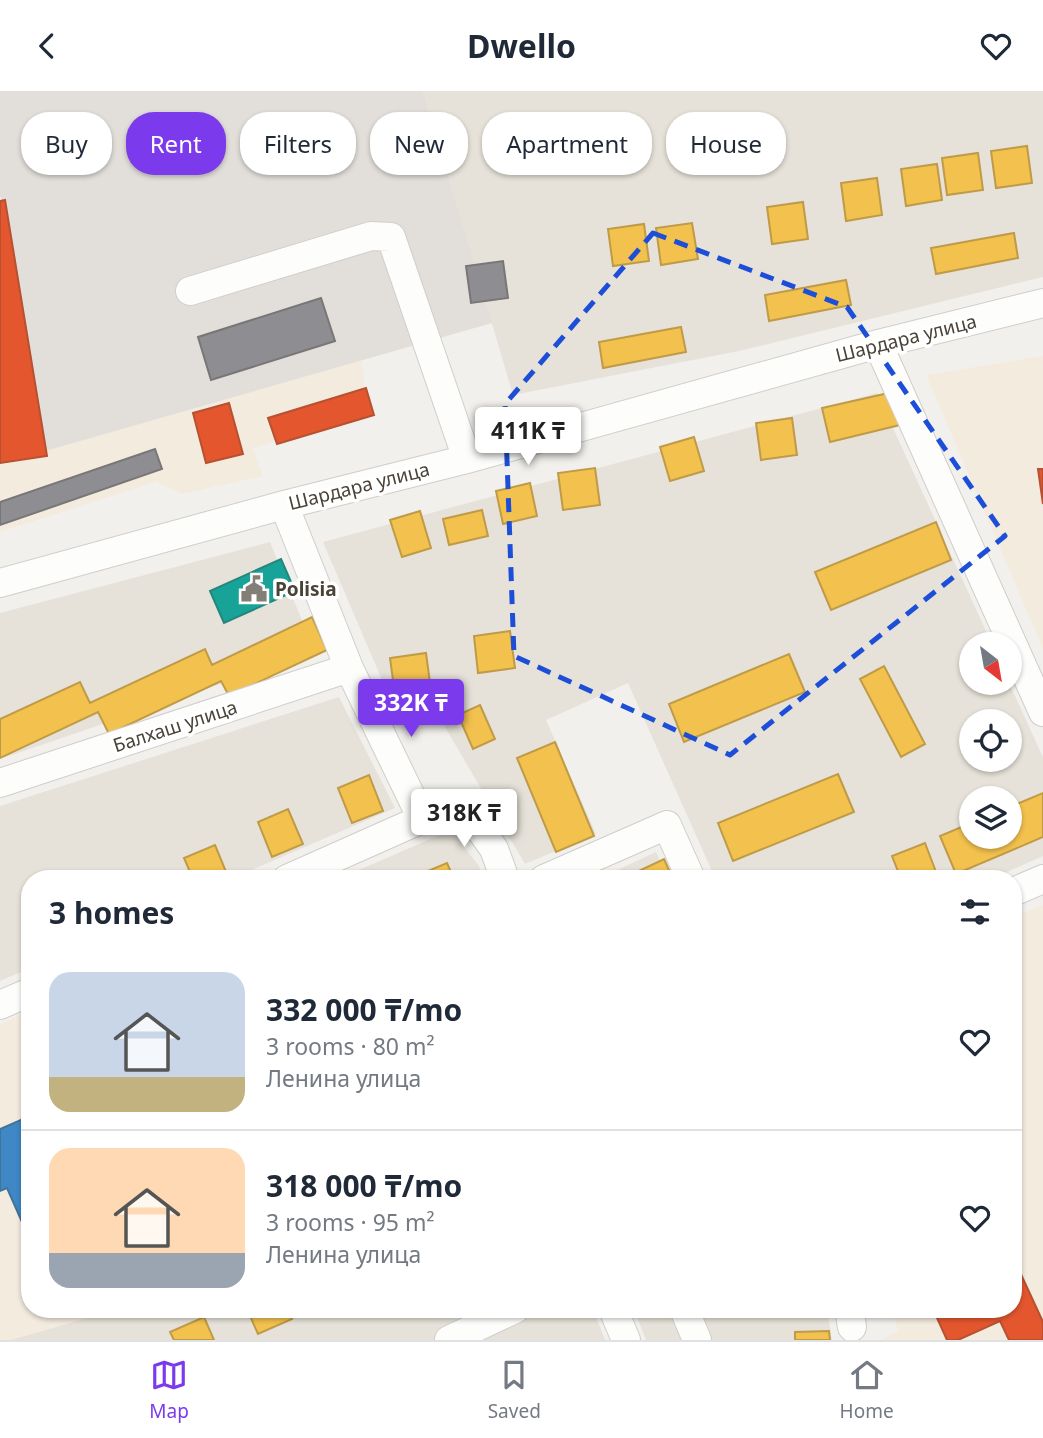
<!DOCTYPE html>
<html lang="en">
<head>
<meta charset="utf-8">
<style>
	:root { --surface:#fff; --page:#f2f2f3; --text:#1f2937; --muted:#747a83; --line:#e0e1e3; --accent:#7c3aed }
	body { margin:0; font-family:"Noto Sans",sans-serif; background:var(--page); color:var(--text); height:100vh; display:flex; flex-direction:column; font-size:26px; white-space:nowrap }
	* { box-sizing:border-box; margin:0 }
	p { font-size:23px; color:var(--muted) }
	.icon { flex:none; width:38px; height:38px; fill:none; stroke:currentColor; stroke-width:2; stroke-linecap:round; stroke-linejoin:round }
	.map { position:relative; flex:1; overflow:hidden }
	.panel { position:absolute; left:21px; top:779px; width:1001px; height:448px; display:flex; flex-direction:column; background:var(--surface); border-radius:28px; box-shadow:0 2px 5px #0004 }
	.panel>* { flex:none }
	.banner { position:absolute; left:21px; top:21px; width:1001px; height:63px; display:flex; gap:14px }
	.needle { width:46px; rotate:149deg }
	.tools { position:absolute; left:959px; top:541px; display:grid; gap:14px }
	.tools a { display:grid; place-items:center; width:63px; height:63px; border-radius:50%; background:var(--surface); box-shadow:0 2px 5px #0004; font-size:35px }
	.price { position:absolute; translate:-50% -60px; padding:0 16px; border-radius:7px; background:#fff; color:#222; font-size:23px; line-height:46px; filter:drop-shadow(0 2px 4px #0008) }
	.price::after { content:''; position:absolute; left:50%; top:42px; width:21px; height:16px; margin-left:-10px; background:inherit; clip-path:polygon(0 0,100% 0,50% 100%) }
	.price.current { background:var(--accent); color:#fff }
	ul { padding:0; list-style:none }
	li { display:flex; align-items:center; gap:21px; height:175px; padding:0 28px }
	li+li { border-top:2px solid var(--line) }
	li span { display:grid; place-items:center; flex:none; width:196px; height:140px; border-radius:21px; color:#555 }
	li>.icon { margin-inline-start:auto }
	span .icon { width:84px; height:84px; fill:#fffc; stroke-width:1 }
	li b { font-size:30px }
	h2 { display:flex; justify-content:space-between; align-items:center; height:84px; padding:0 28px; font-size:30px }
	.tag { padding:0 24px; border-radius:28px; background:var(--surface); box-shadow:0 2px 5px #0004; font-size:24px; line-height:63px }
	.tag.current { background:var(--accent); color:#fff }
	header { display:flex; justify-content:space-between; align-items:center; height:91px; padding:0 28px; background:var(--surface); font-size:32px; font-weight:700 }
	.tabs { display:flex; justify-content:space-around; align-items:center; height:98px; border-top:2px solid var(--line); background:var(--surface); font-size:19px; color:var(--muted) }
	.tabs a { display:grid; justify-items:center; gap:4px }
	.tabs .current { color:var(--accent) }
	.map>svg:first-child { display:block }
	.residential { fill:#e6e2d9; fill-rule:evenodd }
	.commercial { fill:#f4ebdf }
	.industrial { fill:#e2dfda }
	.homes { fill:#f2c14e; stroke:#bf9b47; stroke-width:2 }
	.shops { fill:#e4572e; stroke:#b65131; stroke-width:2 }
	.schools { fill:#3f88c5; stroke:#42739a; stroke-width:2 }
	.public { fill:#17a398; stroke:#26867b; stroke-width:2 }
	.industry { fill:#8d8d92; stroke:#797677; stroke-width:2 }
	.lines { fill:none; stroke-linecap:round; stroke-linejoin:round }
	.minor-casing { stroke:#d0ceca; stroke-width:30 }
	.minor { stroke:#fdfdfc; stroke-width:28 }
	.marked { fill:none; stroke:#1d4ed8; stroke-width:5; stroke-dasharray:14 9; stroke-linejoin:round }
	.labels { text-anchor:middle; stroke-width:7; stroke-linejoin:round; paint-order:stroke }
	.street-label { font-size:19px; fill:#494237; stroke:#fff }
	.poi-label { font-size:19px; font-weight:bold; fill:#494237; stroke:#fff; text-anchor:start }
</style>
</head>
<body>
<header><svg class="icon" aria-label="back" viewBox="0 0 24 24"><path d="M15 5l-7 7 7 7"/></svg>Dwello<svg class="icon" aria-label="heart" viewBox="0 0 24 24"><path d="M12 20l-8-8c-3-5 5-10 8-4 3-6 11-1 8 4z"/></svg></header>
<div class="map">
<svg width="1043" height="1249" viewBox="0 0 1043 1249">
	<rect width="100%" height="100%" fill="#f2f0ec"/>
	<path class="residential" d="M423,0h620v186l-304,74 -226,44z
		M877,302l115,251h-21v39h38l34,74v99l-50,22h-278l-87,-195 -82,37 50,114 -71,30 -87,-149 -38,7 -77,-180zM971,630h39v38h-39zM971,707h39v39h-39z
		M270,451l45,110 -315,107v-146z
		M339,606l56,111 -162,70 -203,1v89l-30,13v-175z
		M451,739l28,36 4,12 -145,1z
		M656,761l12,26 -70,1z
		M118,1218h475l12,31h-595z
		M634,1218h193l5,31h-186z"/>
	<path class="commercial" d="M1043,265v293l-117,-274z
		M362,269l5,54 -114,34 10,28 -81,18 -26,-12 -156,50v-68z
		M1043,814v435h-162l17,-9 -7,-22h122v-392z
		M30,920v298h88l-108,31h-10v-316z"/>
	<path class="industrial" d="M0,0h423l69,232 -492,141v-258l4,-1 -4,-9z"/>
	<path class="homes" d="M1027,55l5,37 -36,5 -5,-37z
		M978,62l5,37 -36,5 -5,-37z
		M937,73l5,36 -36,6 -5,-37z
		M877,87l5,37 -36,6 -5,-38z
		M803,111l5,37 -36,5 -5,-37z
		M692,132l6,36 -37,6 -5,-37z
		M644,133l5,37 -36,5 -5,-37z
		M1014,142l4,25 -82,16 -5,-26z
		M846,189l5,25 -82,16 -4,-26z
		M681,236l5,25 -83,16 -4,-26z
		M893,301l7,33 -70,17 -8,-34z
		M792,327l5,37 -36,5 -5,-37z
		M694,346l10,34 -34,10 -10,-34z
		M595,377l5,37 -37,5 -5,-37z
		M530,392l7,33 -34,8 -7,-33z
		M482,419l6,26 -39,9 -6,-26z
		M420,420l11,37 -29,9 -12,-37z
		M936,431l15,38 -120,50 -16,-38z
		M312,526l15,33 -98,46 -8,-15 -112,53 -11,-22 -98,46v-39l80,-37 10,21 115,-54 7,16z
		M510,540l5,37 -37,5 -4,-37z
		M426,562l5,37 -36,5 -5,-37z
		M789,563l16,38 -121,50 -15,-38z
		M884,575l41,78 -24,13 -41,-78z
		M480,614l15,34 -22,10 -15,-34z
		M555,651l39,94 -38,16 -39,-94z
		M838,683l16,38 -121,49 -15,-38z
		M369,684l14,36 -31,12 -14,-35z
		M1043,702v44l-87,37 -16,-38 31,-13v14h39v-30z
		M288,718l15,35 -31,13 -14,-35z
		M925,752l13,34 -37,2 -9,-23z
		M215,754l14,34h-36l-9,-21z
		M664,768l9,20h-51z
		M447,772l7,16h-36l-2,-3z
		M247,1218h40l5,10 -34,15z
		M204,1226l10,23h-40l-4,-8z
		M829,1240l1,9h-35v-8z"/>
	<path class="shops" d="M5,109l42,256 -47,7v-262z
		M366,297l8,27 -97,29 -9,-26z
		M229,312l14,51 -37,9 -13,-50z
		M1038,378h5v35z
		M1013,1166l30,65v18h-34l-9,-19 -42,19h-11l-14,-31h80z"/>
	<path class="schools" d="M30,1025v40l-7,3 7,18v63l-23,-52 -7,3v-62z"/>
	<path class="public" d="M281,468l14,32 -71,32 -14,-32z"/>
	<path class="industry" d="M503,170l5,37 -37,5 -5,-37z
		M321,207l14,43 -124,39 -13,-43z
		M155,358l7,20 -162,56v-23z"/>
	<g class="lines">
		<g class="minor-casing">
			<path id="minor" d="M190,200l181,-55 20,1 76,222
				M878,253l165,368
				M284,414l65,163 73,151 -135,60
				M0,492l284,-78 183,-46 411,-115 165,-41
				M0,692l349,-115
				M422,728l40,-15 32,45 11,30
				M544,788l123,-54 24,54
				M1013,801l30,-13
				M0,914l30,-13
				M613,1218l13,31
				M684,1218l13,31
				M849,1218l3,18
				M449,1249l66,-31"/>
		</g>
		<use href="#minor" class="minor"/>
	</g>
	<path class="marked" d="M653,142l194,74 158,229 -275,219 -216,-99 -9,-252z"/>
	<defs>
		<g id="civic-bare" transform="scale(2.1)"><path d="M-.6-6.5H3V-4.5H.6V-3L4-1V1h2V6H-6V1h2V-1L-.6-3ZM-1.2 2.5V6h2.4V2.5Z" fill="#847f76" stroke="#fff" stroke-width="2.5" paint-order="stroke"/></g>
	</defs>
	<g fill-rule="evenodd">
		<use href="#civic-bare" x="254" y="498"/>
	</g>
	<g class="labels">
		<g class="street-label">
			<text transform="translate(906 247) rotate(-14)" y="7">Шардара улица</text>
			<text transform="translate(359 395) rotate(-14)" y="7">Шардара улица</text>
			<text transform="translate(175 635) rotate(-18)" y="7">Балхаш улица</text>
		</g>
		<g class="poi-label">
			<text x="275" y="505">Polisia</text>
		</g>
	</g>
</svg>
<div class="tools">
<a><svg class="needle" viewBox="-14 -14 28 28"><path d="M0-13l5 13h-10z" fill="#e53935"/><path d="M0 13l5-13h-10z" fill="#747a83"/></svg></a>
<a><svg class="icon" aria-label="locate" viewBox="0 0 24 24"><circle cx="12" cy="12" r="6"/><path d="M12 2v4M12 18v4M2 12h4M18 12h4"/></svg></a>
<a><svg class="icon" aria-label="layers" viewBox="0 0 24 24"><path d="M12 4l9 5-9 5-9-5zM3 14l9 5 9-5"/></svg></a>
</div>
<b class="price" style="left:528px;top:376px">411K ₸</b>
<b class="price current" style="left:411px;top:648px">332K ₸</b>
<b class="price" style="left:464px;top:758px">318K ₸</b>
<div class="banner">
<a class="tag">Buy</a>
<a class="tag current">Rent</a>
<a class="tag">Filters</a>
<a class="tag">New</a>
<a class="tag">Apartment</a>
<a class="tag">House</a>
</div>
<section class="panel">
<h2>3 homes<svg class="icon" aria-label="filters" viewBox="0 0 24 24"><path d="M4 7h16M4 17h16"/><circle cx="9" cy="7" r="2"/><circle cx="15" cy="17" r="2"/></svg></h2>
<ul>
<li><span style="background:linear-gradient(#c9d6e8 75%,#c2b280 0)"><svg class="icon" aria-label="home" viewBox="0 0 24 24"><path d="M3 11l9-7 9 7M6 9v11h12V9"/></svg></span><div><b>332 000 ₸/mo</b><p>3 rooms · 80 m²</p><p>Ленина улица</p></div><svg class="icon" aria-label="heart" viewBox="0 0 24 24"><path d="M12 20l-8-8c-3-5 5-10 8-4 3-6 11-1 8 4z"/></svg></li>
<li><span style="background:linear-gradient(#ffd9b3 75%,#9aa5b1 0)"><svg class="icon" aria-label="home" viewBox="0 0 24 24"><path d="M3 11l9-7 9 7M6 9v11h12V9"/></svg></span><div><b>318 000 ₸/mo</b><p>3 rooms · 95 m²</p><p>Ленина улица</p></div><svg class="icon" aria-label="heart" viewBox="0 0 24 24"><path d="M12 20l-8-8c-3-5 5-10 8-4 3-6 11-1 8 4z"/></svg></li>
</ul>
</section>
</div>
<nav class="tabs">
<a class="current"><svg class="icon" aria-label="map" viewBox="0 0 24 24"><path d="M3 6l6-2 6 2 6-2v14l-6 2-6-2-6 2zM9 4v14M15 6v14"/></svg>Map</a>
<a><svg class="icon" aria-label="saved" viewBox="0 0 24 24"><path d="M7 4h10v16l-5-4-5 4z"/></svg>Saved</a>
<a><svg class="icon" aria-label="home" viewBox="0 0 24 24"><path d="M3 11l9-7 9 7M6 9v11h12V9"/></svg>Home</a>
</nav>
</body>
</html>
